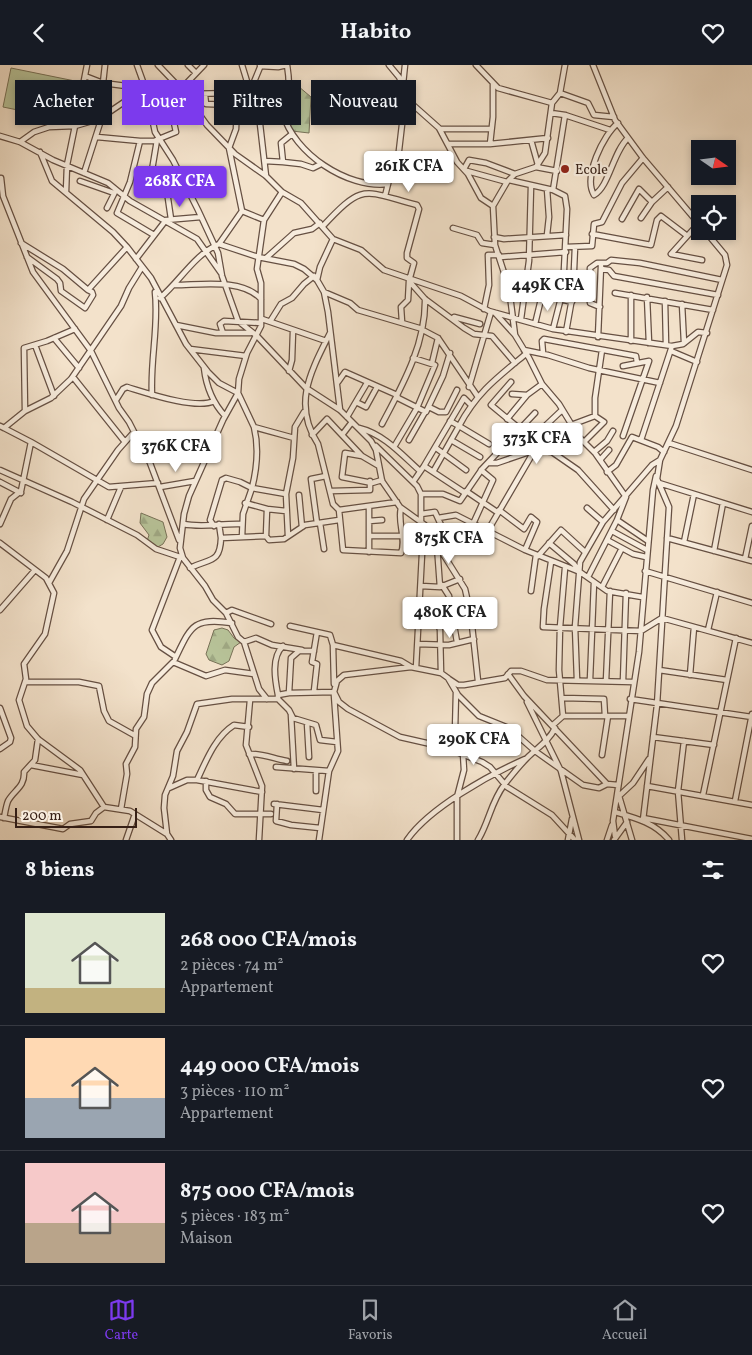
<!DOCTYPE html>
<html lang="fr">
<head>
<meta charset="utf-8">
<style>
	:root { --surface:#171b24; --page:#20242c; --text:#f1f3f6; --muted:#9ea1a6; --line:#363941; --accent:#7c3aed }
	body { margin:0; font-family:Vollkorn,serif; background:var(--page); color:var(--text); height:100vh; display:flex; flex-direction:column; font-size:19px; white-space:nowrap }
	* { box-sizing:border-box; margin:0 }
	p { font-size:16px; color:var(--muted) }
	.icon { flex:none; width:28px; height:28px; fill:none; stroke:currentColor; stroke-width:2; stroke-linecap:round; stroke-linejoin:round }
	.map { position:relative; height:775px; overflow:hidden }
	.sheet { display:flex; flex-direction:column; background:var(--surface); flex:1 }
	.sheet>* { flex:none }
	.banner { position:absolute; left:15px; top:15px; width:500px; height:45px; display:flex; gap:10px }
	.needle { width:32px; rotate:104deg }
	.buttons { position:absolute; left:691px; top:75px; display:grid; gap:10px }
	.buttons a { display:grid; place-items:center; width:45px; height:45px; border-radius:0px; background:var(--surface); box-shadow:0 2px 8px #0003; font-size:25px }
	.scale { position:absolute; left:15px; bottom:12px; width:122px; box-sizing:border-box; padding-left:5px; border:2px solid #372016; border-top:0; font-size:14px; line-height:18px; white-space:nowrap; color:#372016; -webkit-text-stroke:4px #f7ecdd; paint-order:stroke }
	.price { position:absolute; translate:-50% -42px; padding:0 11px; border-radius:5px; background:#fff; color:#222; font-size:16px; line-height:32px; filter:drop-shadow(0 1px 2px #0008) }
	.price::after { content:''; position:absolute; left:50%; top:30px; width:15px; height:11px; margin-left:-8px; background:inherit; clip-path:polygon(0 0,100% 0,50% 100%) }
	.price.active { background:var(--accent); color:#fff }
	ul { padding:0; list-style:none }
	li { display:flex; align-items:center; gap:15px; height:125px; padding:0 25px }
	li+li { border-top:1px solid var(--line) }
	li span { display:grid; place-items:center; flex:none; width:140px; height:100px; border-radius:0px; color:#555 }
	li>.icon { margin-inline-start:auto }
	span .icon { width:60px; height:60px; fill:#fffc; stroke-width:1 }
	li b { font-size:21px }
	h2 { display:flex; justify-content:space-between; align-items:center; height:60px; padding:0 25px; font-size:21px }
	.tag { padding:0 18px; border-radius:0px; background:var(--surface); box-shadow:0 2px 8px #0003; font-size:18px; line-height:45px }
	.tag.active { background:var(--accent); color:#fff }
	header { display:flex; justify-content:space-between; align-items:center; height:65px; padding:0 25px; background:var(--surface); font-size:22px; font-weight:700 }
	.menu { display:flex; justify-content:space-around; align-items:center; height:70px; border-top:1px solid var(--line); background:var(--surface); font-size:14px; color:var(--muted) }
	.menu a { display:grid; justify-items:center; gap:2px }
	.menu .active { color:var(--accent) }
	.map>svg:first-child { display:block }
	.grass { fill:#b8c49a; stroke:#787258 }
	.forest { fill:url(#forest-firs); stroke:#787258 }
	.lines { fill:none; stroke-linecap:round; stroke-linejoin:round }
	.street-casing { stroke:#665043; stroke-width:7 }
	.street { stroke:#f7ecdd; stroke-width:4.5 }
	.poi-dot { fill:#8f2418; stroke:#f7ecdd; stroke-width:2 }
	.labels { text-anchor:middle; stroke-width:4.5; stroke-linejoin:round; paint-order:stroke }
	.poi-label { font-size:14px; fill:#372016; stroke:#f7ecdd; text-anchor:start }
</style>
</head>
<body>
<header><svg class="icon" aria-label="back" viewBox="0 0 24 24"><path d="M15 5l-7 7 7 7"/></svg>Habito<svg class="icon" aria-label="heart" viewBox="0 0 24 24"><path d="M12 20l-8-8c-3-5 5-10 8-4 3-6 11-1 8 4z"/></svg></header>
<div class="map">
<svg width="752" height="775" viewBox="0 0 752 775">
	<defs>
		<pattern id="forest-firs" width="22" height="20" patternUnits="userSpaceOnUse" patternTransform="scale(1.25)"><rect width="22" height="20" fill="#b8c49a"/><path d="M5 1l3.5 6h-7zM16 11l3.5 6h-7z" fill="#9fa884"/></pattern>
	</defs>
	<rect width="100%" height="100%" fill="#f3e2cb"/>
	<filter id="stains"><feTurbulence type="fractalNoise" baseFrequency=".004" numOctaves="4"/><feColorMatrix values="0 0 0 0 .2 0 0 0 0 .09 0 0 0 0 .02 0 0 0 .5 -.17"/></filter>
	<radialGradient id="worn" r=".72"><stop offset=".6" stop-color="#630" stop-opacity="0"/><stop offset="1" stop-color="#630" stop-opacity=".3"/></radialGradient>
	<path class="grass" d="M11,3l64,13 -8,39 -64,-13z"/>
	<path class="forest" d="M298,21l13,11 -2,36 -17,-2 -11,-22v-18z
		M141,448l22,9 4,15 -4,7 -7,4 -9,-7 2,-6 -9,-12z
		M222,563l6,2 6,8 7,4 -7,5 -5,14 -7,4 -13,-5 -3,-6 8,-24z"/>
	<g class="lines">
		<g class="street-casing">
			<path id="street" d="M137,0l9,25 9,42 18,28 25,50 20,43 4,23 16,45 19,15 49,52 34,22 31,31 5,9 6,31 18,26 25,18 40,64 6,27 7,65
				M158,0l23,24 26,36 28,29 31,22 16,16 19,11 32,36 28,11 23,20 77,26 28,15 64,18 119,17 11,-2 15,-12 9,1
				M188,0l8,8
				M242,0l18,59 6,52
				M287,0c1,7 3,17 1,24 -3,9 -9,13 -5,25 11,39 64,75 105,70
				M389,0l10,12 13,27 27,24 18,34 11,12 13,24 12,8 2,39 14,43 6,47 14,23 13,26 17,20 20,33 16,16 31,44 -9,23 -29,57
				M476,0l22,23 54,15
				M593,0l22,55 28,38 57,67
				M260,1l18,1 9,-2
				M85,11l18,7 2,-18
				M403,19l2,-19
				M181,24l23,-24
				M251,24l10,-24
				M560,28l28,10 6,12 20,2
				M185,29l51,-1
				M205,30l1,9 49,2
				M551,48l14,2 45,15
				M618,58c-15,12 -35,54 -24,72 15,-8 19,-43 34,-57
				M440,64h51
				M292,69l-11,9 2,19 18,2 12,4 8,-4
				M0,71l20,6 33,18 55,23 22,18 67,38 24,34
				M97,72l43,4
				M157,75l-6,36 15,9 5,34
				M531,75l7,25
				M20,77l14,-10 15,-5 26,-1 12,-61
				M449,79h41l58,-6
				M490,79l3,-27v-33
				M40,87l12,29 61,51 14,15 24,31 35,66 22,28 11,11 19,10 -15,27 -34,76 -5,18 -4,34 3,10 22,28 8,14 13,13 12,24 6,5 15,47 8,10
				M265,96l18,1
				M536,102l21,4
				M464,104l5,-9 17,3 29,11
				M467,106l40,11
				M84,108l18,-56
				M1,113l2,18 30,76 58,79 28,57 10,14 21,41 29,77
				M509,115l44,10 12,6 2,13 -4,81 -10,39
				M80,116l34,12
				M553,125l12,-75
				M66,127l1,-27 8,-39 24,-7 31,-21v-6l-4,-6 -23,-3
				M282,127l-18,28 -7,49 4,14v43l-14,27 -8,26 -1,14 16,34 40,11
				M385,131l5,-20 8,-17 5,-43 6,-19
				M493,141l14,-24 8,-8 21,-7 9,-14 7,-50 8,-10 5,-28
				M107,143l8,-16
				M242,146l22,9
				M641,153l11,-16 16,-15
				M622,154l17,-30 13,13
				M699,158l-28,31 31,6
				M323,161c41,-44 40,-35 94,-21l2,4 -12,44v5l7,5 -5,18 16,18 39,29 10,6 18,2 23,27
				M453,163l24,7 5,8 13,2
				M592,169l59,11 6,-25 4,-4 25,19
				M154,170l-37,-22 13,-31 10,-41h14l22,-9 -8,-37 10,-9
				M547,170l2,-18 -2,-28
				M494,172l10,2 62,-4
				M21,178l42,26 25,21 39,-43
				M219,179l23,-33 -13,-63 7,-19 1,-24
				M566,182l26,-1 2,-22 8,-2 20,-39 21,-25
				M27,192l30,22 3,4 1,8 24,17 8,-13 -1,-3 -4,-2
				M500,192l66,-5
				M266,193l28,-25 18,-4 8,-6
				M136,194l30,-39 35,-3
				M601,204l8,1 5,6 104,19
				M317,215l3,-13 13,-28
				M175,220c26,0 67,-7 86,14
				M525,225l47,12
				M324,227l26,11 8,7 61,18 19,10 40,59
				M615,228l98,17
				M647,232l2,46
				M160,233c20,-17 35,-44 59,-54l39,13 36,7 10,5 13,11 7,12 4,20 12,98
				M665,236l1,44
				M682,239l2,39
				M600,242l-10,-4v-35l7,-5h10l4,-3 29,3 82,17
				M484,244l5,-24 -1,-30h11
				M495,248l20,22
				M454,252l26,7
				M262,254l64,22
				M521,254l8,-58 2,-75
				M271,255l10,-16 11,-6 12,-14 10,-8
				M402,257l-1,-15 7,-7 1,-19
				M535,259l7,-29
				M176,260l40,8h35
				M566,267l7,-39 2,-46
				M223,268l-3,-9 4,-3 37,2
				M330,268c-19,38 -38,71 -12,111l15,60 6,6 58,-8
				M598,272l3,-71
				M54,273l25,30
				M631,276v-46
				M35,280l19,51
				M190,284l56,7
				M524,285l24,5 41,13 71,15
				M671,286l26,11
				M543,288l-1,-12 2,-2 92,17 1,7
				M432,298l6,-25
				M204,303c2,17 9,35 21,48
				M289,306l3,-11 1,-29
				M73,312l52,65
				M338,317l7,-10 52,23 1,3 28,14 17,-36 7,-23
				M511,317l-20,23 29,24
				M469,322l22,-75
				M512,329l15,1 15,-11
				M152,330c-2,-35 7,-69 3,-103
				M116,335l7,-11 4,-2c20,6 69,23 87,14
				M356,337l10,5 11,-20
				M429,342l10,5h7l11,-22
				M25,346l-1,-63 23,-7 28,-12
				M595,351v-18l7,-48
				M347,352l20,-34
				M507,354l20,-24
				M352,357l-10,13 19,20
				M382,359c20,-38 44,-80 43,-125
				M571,360l24,-9 9,6 -20,20
				M0,361l4,2 21,-17 26,-13 20,-19 50,-73 8,-18 13,-21
				M254,362c5,20 3,41 -2,61l34,6
				M359,363c25,6 43,27 61,43
				M312,370l15,-16 15,16
				M623,371l26,-75 -26,5
				M409,375l16,-28
				M451,375l29,17
				M641,375l31,-94
				M31,377l78,45 49,-4
				M669,378l83,27
				M489,379l-30,-18c18,-34 39,-49 68,-73
				M376,381l41,40 4,8v27
				M394,382l23,-39 18,-43 -22,-7
				M436,383l30,22
				M594,387l13,-11 6,-10
				M600,395l9,-10
				M488,398h9l38,-13 17,2 26,18 36,40
				M379,401l-17,-10 -17,-3 -3,24 30,6 10,-3
				M424,401l40,-68 6,6
				M0,405l72,32 65,33 19,14 27,9
				M433,407l26,-46 -9,-5
				M607,407l9,-7 16,-28 26,10 6,5
				M0,417l21,11
				M413,417l11,-16 41,27
				M659,418l93,29
				M160,422l35,-6
				M331,426l39,-1v-9
				M466,426l31,21
				M421,429h22l17,7 22,-32 53,-56
				M299,430l3,32
				M245,438l22,6
				M369,442v45
				M587,443l16,14
				M339,445l4,40 58,3c6,-14 -4,-30 0,-45
				M499,445l25,19 7,-12 6,5 -12,28
				M421,449l14,-2 12,26
				M438,453l18,-3 69,35 55,22 27,19 35,6
				M107,455l14,-33
				M617,455l31,21
				M369,456l13,-1
				M317,458l-6,-44 15,-3
				M320,458l4,26
				M0,459l11,-25 10,-8 10,-49 -27,-14
				M183,459c21,4 38,-1 59,0
				M219,459l2,14
				M473,459l20,-44 -12,-10
				M214,461l-4,-6 12,-40 4,-2 14,4 12,6 -9,26 -1,23
				M612,466l35,19
				M487,467l53,-91 3,-13 19,-18
				M266,471l1,-27 19,2
				M288,471l-2,-42 7,-36 2,-31 9,-15
				M369,471h33
				M667,473l85,23
				M607,475l26,14 13,3
				M403,477l13,-3 6,15 -6,114
				M684,477l10,-48
				M0,478l46,35 8,15 -9,41 -21,30 2,15 -7,21 8,26 11,13 42,31 24,37 26,4 37,23 4,6
				M436,478l21,-10
				M549,478l25,21 5,7
				M437,481l3,41
				M442,486l15,-8
				M714,486l9,-48
				M538,491l23,-26 24,22
				M745,494l7,-33
				M551,497l-7,47 -1,18 98,4 21,-13 90,25
				M190,503c20,-10 30,-4 31,-30l45,-2 3,4 15,-1 21,-14 34,-5
				M565,503l-5,59 -1,43 4,46h64
				M645,506l107,32
				M49,518l18,-32 17,-52 34,-49 16,-18
				M442,520l7,11 8,46
				M421,521l19,1 20,-8
				M602,522l20,-39
				M531,526l5,-36
				M434,544l6,21 1,43
				M0,545l35,-40
				M226,548l6,-3 39,14
				M419,555l17,-2
				M290,561l40,9 3,10 68,16 10,6 30,6 7,5 10,17 21,21 30,12 26,23 48,34 16,3 8,-4
				M708,565l9,-38
				M244,577l12,-4 16,7 30,5
				M418,579l31,1 25,-6
				M333,580l1,39
				M176,592l-15,-10 -9,-17 28,-73
				M175,594c16,-33 18,-42 57,-36
				M411,602l-67,8 -7,6 -3,11 5,10 9,7 52,28 44,10 38,15 8,5 17,20 45,28 23,25
				M659,605l68,10
				M508,609l16,22 83,88 11,1v3
				M690,610l4,-48
				M449,614l9,6h6l41,-7 6,-7h10l26,9 86,2
				M577,615l-2,-53 5,-65 23,-40 49,-57 8,-5
				M590,615l4,-98
				M606,616l4,-90
				M623,616l3,-88
				M25,617h54l20,4 5,25 5,10 25,14
				M314,626l3,-27 -5,-2 5,-30
				M456,627l-1,39 8,23 1,16 -7,27v43
				M289,628l45,-1
				M278,630c-3,-15 -7,-38 5,-49
				M563,633l41,1 1,17
				M278,634l11,11 4,8 23,7 4,15 17,2
				M630,634l122,18
				M250,635l-4,45 16,41 -3,54
				M527,637l34,69 18,69
				M0,643l11,30 -1,4 -10,7
				M291,650l3,54
				M307,658l2,34
				M553,660l10,-9
				M653,672l61,8
				M249,689c13,-1 25,5 38,7
				M602,690l6,-39
				M31,700l52,10
				M276,702l53,4
				M316,706v20
				M197,715c9,-19 18,-43 37,-55l15,2
				M206,716v9l4,7 16,7 9,10h36
				M647,721l105,19
				M169,723l18,-8h10l65,12
				M703,730l33,-157
				M619,731l13,44
				M618,732l15,-14 16,-24
				M735,736l17,-87
				M274,739l49,6
				M277,739l-1,17 15,4 29,3
				M121,744l6,-35 -1,-10 9,-17 1,-18 8,-12 3,-23 5,-11 21,-21 33,14 19,-6 29,4
				M615,747c21,6 40,11 54,28
				M0,752l63,12 7,-5 21,-3 5,-8 8,-6
				M4,753c1,-5 2,-12 4,-17 6,-11 17,-14 16,-29l11,-12 3,-21
				M643,753l109,21
				M643,755l14,-115 12,-198 -12,-28 3,-19 16,-34 51,-161 -2,-10 -20,-24
				M167,769l-3,-26 1,-13 8,-19 4,-25 10,-19 10,-28 35,-5h46v-4l11,-2 2,-35 8,-7h15
				M615,771l-2,-15 26,-169 14,-162 3,-14
				M126,775l9,-26
				M319,775l10,-69 9,-20 -4,-56
				M407,775c22,-32 82,-65 118,-81
				M478,775c11,-18 13,-38 26,-55 7,-9 15,-19 23,-27 10,-10 22,-17 28,-30
				M568,775l4,-21
				M607,775l5,-15
				M614,775l13,-18
				M682,775l-4,-49 6,-50"/>
		</g>
		<use href="#street" class="street"/>
	</g>
	<circle class="poi-dot" cx="565" cy="104" r="5"/>
	<g class="labels">
		<g class="poi-label">
			<text x="575" y="109">Ecole</text>
		</g>
	</g>
	<rect width="100%" height="100%" filter="url(#stains)"/>
	<rect width="100%" height="100%" fill="url(#worn)"/>
</svg>
<div class="buttons">
<a><svg class="needle" viewBox="-14 -14 28 28"><path d="M0-13l5 13h-10z" fill="#e53935"/><path d="M0 13l5-13h-10z" fill="#9ea1a6"/></svg></a>
<a><svg class="icon" aria-label="locate" viewBox="0 0 24 24"><circle cx="12" cy="12" r="6"/><path d="M12 2v4M12 18v4M2 12h4M18 12h4"/></svg></a>
</div>
<div class="scale">200 m</div>
<b class="price" style="left:409px;top:128px">261K CFA</b>
<b class="price active" style="left:180px;top:143px">268K CFA</b>
<b class="price" style="left:548px;top:247px">449K CFA</b>
<b class="price" style="left:537px;top:400px">373K CFA</b>
<b class="price" style="left:176px;top:408px">376K CFA</b>
<b class="price" style="left:449px;top:500px">875K CFA</b>
<b class="price" style="left:450px;top:574px">480K CFA</b>
<b class="price" style="left:474px;top:701px">290K CFA</b>
<div class="banner">
<a class="tag">Acheter</a>
<a class="tag active">Louer</a>
<a class="tag">Filtres</a>
<a class="tag">Nouveau</a>
</div>
</div>
<section class="sheet">
<h2>8 biens<svg class="icon" aria-label="filters" viewBox="0 0 24 24"><path d="M4 7h16M4 17h16"/><circle cx="9" cy="7" r="2"/><circle cx="15" cy="17" r="2"/></svg></h2>
<ul>
<li><span style="background:linear-gradient(#dfe7d0 75%,#c2b280 0)"><svg class="icon" aria-label="home" viewBox="0 0 24 24"><path d="M3 11l9-7 9 7M6 9v11h12V9"/></svg></span><div><b>268 000 CFA/mois</b><p>2 pièces · 74 m²</p><p>Appartement</p></div><svg class="icon" aria-label="heart" viewBox="0 0 24 24"><path d="M12 20l-8-8c-3-5 5-10 8-4 3-6 11-1 8 4z"/></svg></li>
<li><span style="background:linear-gradient(#ffd9b3 60%,#9aa5b1 0)"><svg class="icon" aria-label="home" viewBox="0 0 24 24"><path d="M3 11l9-7 9 7M6 9v11h12V9"/></svg></span><div><b>449 000 CFA/mois</b><p>3 pièces · 110 m²</p><p>Appartement</p></div><svg class="icon" aria-label="heart" viewBox="0 0 24 24"><path d="M12 20l-8-8c-3-5 5-10 8-4 3-6 11-1 8 4z"/></svg></li>
<li><span style="background:linear-gradient(#f6c9c9 60%,#b9a48a 0)"><svg class="icon" aria-label="home" viewBox="0 0 24 24"><path d="M3 11l9-7 9 7M6 9v11h12V9"/></svg></span><div><b>875 000 CFA/mois</b><p>5 pièces · 183 m²</p><p>Maison</p></div><svg class="icon" aria-label="heart" viewBox="0 0 24 24"><path d="M12 20l-8-8c-3-5 5-10 8-4 3-6 11-1 8 4z"/></svg></li>
</ul>
</section>
<nav class="menu">
<a class="active"><svg class="icon" aria-label="map" viewBox="0 0 24 24"><path d="M3 6l6-2 6 2 6-2v14l-6 2-6-2-6 2zM9 4v14M15 6v14"/></svg>Carte</a>
<a><svg class="icon" aria-label="saved" viewBox="0 0 24 24"><path d="M7 4h10v16l-5-4-5 4z"/></svg>Favoris</a>
<a><svg class="icon" aria-label="home" viewBox="0 0 24 24"><path d="M3 11l9-7 9 7M6 9v11h12V9"/></svg>Accueil</a>
</nav>
</body>
</html>
